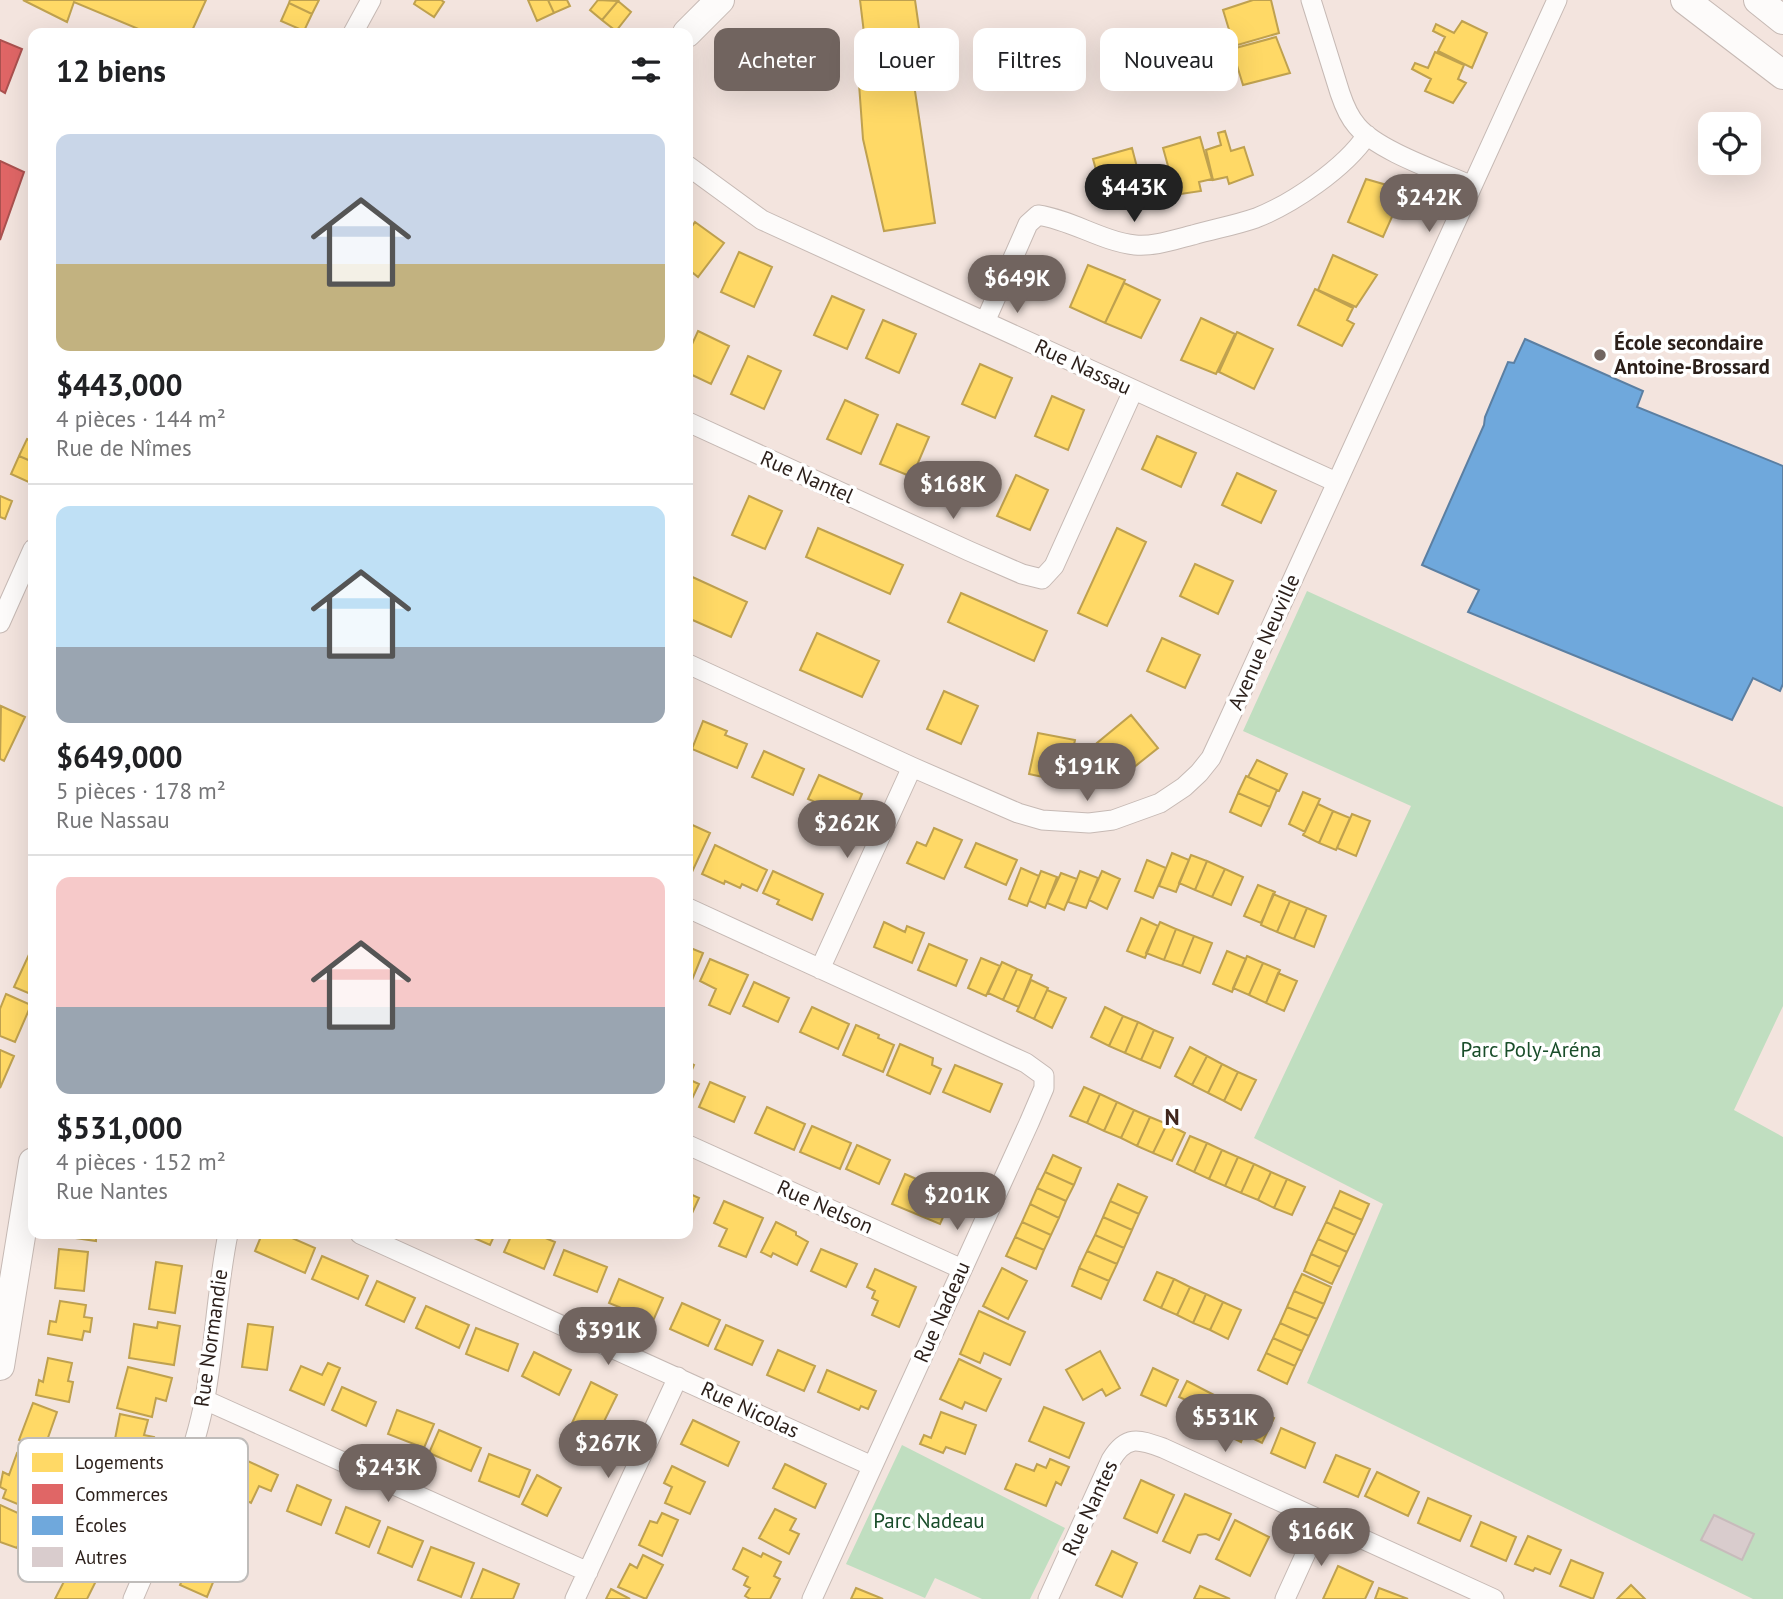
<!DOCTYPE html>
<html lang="fr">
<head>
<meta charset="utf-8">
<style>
	:root { --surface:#fff; --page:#f2f2f2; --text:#202124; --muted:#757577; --line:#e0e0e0; --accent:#71645f }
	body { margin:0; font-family:"PT Sans",sans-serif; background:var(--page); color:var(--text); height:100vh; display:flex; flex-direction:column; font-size:26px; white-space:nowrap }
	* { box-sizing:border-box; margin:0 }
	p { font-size:23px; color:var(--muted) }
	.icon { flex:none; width:38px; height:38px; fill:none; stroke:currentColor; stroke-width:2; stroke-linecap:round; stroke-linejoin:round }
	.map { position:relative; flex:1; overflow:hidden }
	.details { position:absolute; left:28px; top:28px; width:665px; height:1211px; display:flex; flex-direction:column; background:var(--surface); border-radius:14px; box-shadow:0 7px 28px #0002 }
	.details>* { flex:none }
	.guide { position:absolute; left:714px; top:28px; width:665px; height:63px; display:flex; gap:14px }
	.fabs { position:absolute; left:1698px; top:112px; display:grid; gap:14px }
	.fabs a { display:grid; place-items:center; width:63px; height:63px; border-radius:14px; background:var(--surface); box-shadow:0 7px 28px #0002; font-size:35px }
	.price { position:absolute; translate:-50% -60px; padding:0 16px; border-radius:24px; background:var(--accent); color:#fff; font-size:23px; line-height:46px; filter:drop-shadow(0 2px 4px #0008) }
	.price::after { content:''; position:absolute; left:50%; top:42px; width:21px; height:16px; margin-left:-10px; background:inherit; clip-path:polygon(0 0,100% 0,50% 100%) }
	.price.current { background:#222; color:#fff }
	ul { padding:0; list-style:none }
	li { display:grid; align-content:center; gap:14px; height:371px; padding:0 28px }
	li+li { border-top:2px solid var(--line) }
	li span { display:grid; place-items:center; height:217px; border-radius:14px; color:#555 }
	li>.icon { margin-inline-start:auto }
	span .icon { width:126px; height:126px; fill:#fffc; stroke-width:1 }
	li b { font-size:30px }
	h2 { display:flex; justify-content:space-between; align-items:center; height:84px; padding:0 28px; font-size:30px }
	.tag { padding:0 24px; border-radius:14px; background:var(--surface); box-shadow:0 7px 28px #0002; font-size:24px; line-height:63px }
	.tag.current { background:var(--accent); color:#fff }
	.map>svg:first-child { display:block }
	.green { fill:#c0dec0 }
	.homes { fill:#ffd966; stroke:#bfa14f; stroke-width:2 }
	.shops { fill:#e06666; stroke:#aa514f; stroke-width:2 }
	.schools { fill:#6fa8dc; stroke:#5b7fa2; stroke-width:2 }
	.building { fill:#d9cccd; stroke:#c7bbbb; stroke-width:2 }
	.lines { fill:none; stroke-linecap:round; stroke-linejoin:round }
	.street-casing { stroke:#c6b9b4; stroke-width:21 }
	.secondary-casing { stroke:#c6b9b4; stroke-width:30 }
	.street { stroke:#fdfbfa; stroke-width:19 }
	.secondary { stroke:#fdfbfa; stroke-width:28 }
	.poi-dot { fill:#71645f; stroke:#fff; stroke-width:2.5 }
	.labels { text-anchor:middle; stroke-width:7; stroke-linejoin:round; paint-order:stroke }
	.poi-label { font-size:21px; font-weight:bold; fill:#2b1f1a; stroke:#fff; text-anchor:start }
	.street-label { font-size:21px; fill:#2b1f1a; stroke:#fff }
	.park-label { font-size:21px; fill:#194d2a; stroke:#fff }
	.neighbourhood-label { font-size:23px; font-weight:bold; fill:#40261c; stroke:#fff }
	.key { fill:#fff; stroke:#bfbcba; stroke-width:2 }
	.key-label { font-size:19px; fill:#2b1f1a }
</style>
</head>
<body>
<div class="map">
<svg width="1783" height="1599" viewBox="0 0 1783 1599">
	<rect width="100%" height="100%" fill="#f3e4de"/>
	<path class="green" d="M1307,591l476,216v199l-49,104 49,27v462h-30l-446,-216 76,-179 -129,-66 157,-332 -168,-75z
		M902,1445l163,83 -35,71h-48l-47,-21 -10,20 -79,-34z"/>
	<path class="homes" d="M23,0h183l-15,33h-43l-74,-31 -7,20z
		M290,0h29l-7,14 -23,-11z
		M416,0h25l3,2 -10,15 -20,-13z
		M528,0h20l6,13 -17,8z
		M548,0h19l3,6 -16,7z
		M598,0l20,1 -16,19 -12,-10z
		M860,0h55l11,77 -13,1 22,145 -51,8 -21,-92 -5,-69 9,-12z
		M1253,0h18l8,33 -45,13 -11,-36z
		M618,1l13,11 -15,19 -14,-11z
		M289,3l23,11 -8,17 -23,-10z
		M1462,21l25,12 -15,35 -34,-17 7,-14 -12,-6 3,-7 18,9z
		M1276,37l14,36 -47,12 -11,-36z
		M1435,52l29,13 -6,14 8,4 -13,20 -28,-12 6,-12 -19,-10 3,-6 13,5z
		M1225,131l6,20 13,-4 9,28 -24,9 -2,-7 -14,3 -7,-30 15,-5 -3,-12z
		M1200,137l12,42 -13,3 2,9 -20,3 -2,-5 -4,2 -12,-43z
		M1132,148l12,46 -38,12 -13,-47z
		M1366,179l38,11 -21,47 -35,-15z
		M695,222l29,21 -26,34 -10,-8v-37z
		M739,252l33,15 -18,40 -33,-15z
		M1333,255l44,20 -21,32 -38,-17z
		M1088,265l37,15 -20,43 -35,-16z
		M1124,283l36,17 -19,38 -36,-15z
		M1315,289l38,19 -6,12 7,4 -12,22 -44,-21z
		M832,296l32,14 -17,39 -33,-14z
		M1201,318l34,16 -19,40 -35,-14z
		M883,320l33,14 -17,39 -33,-15z
		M698,331l31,15 -18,38 -23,-11v-20z
		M1237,332l36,17 -19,40 -35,-17z
		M748,356l33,15 -17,38 -33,-15z
		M980,364l32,14 -17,40 -33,-14z
		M1052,396l32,14 -16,40 -33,-14z
		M845,400l33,15 -17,39 -34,-15z
		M897,424l32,13 -17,40 -32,-13z
		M1157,436l39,17 -15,34 -39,-18z
		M27,439l6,3v20l-14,-6z
		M19,456l14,6v22l-22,-10z
		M1237,473l39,18 -15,32 -39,-18z
		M1016,475l32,15 -18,40 -33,-14z
		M0,496l12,5 -7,18 -5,-2z
		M749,496l33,15 -17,38 -33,-14z
		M818,528l85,37 -13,29 -84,-37z
		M1117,528l29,14 -39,84 -29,-13z
		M1195,564l38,17 -15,33 -38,-18z
		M688,575l59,27 -16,35 -43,-19z
		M961,593l86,38 -13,30 -86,-39z
		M817,633l62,28 -17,36 -62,-27z
		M1162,638l38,17 -15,33 -38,-17z
		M944,691l34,15 -17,38 -34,-15z
		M1,706l24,11 -21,44 -4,-2z
		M1131,715l27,33 -35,28 -26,-33z
		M703,721l24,10 -2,4 22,9 -10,24 -45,-19z
		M1038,733l37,7 -9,42 -37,-8z
		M764,751l40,18 -11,26 -41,-18z
		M1257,760l30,14 -8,17 -31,-14z
		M819,775l43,19 -10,24 -44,-19z
		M1246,776l31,14 -7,17 -32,-14z
		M1303,792l17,7 -15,33 -16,-8z
		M1238,793l32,14 -9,19 -31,-14z
		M1318,804l15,7 -14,32 -16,-8z
		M1333,811l17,7 -14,32 -17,-7z
		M1352,814l18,7 -14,35 -19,-8z
		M688,823l22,10 -18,39 -4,-1z
		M934,828l28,12 -18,39 -37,-16 10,-21 9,4z
		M976,843l41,17 -11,25 -41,-18z
		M715,845l52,25 -10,21 -15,-7 -2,4 -15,-7 -1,3 -22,-10z
		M1172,853l17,7 -13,32 -17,-6z
		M1191,855l16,6 -12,29 -16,-7z
		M1147,860l19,8 -13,30 -18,-7z
		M1207,861l18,8 -13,28 -17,-7z
		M1021,868l18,8 -12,30 -18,-7z
		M1225,869l18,8 -12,28 -19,-8z
		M773,871l50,23 -11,26 -35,-16 2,-4 -16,-7z
		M1041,871l16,6 -12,31 -16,-7z
		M1080,871l18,7 -12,30 -18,-6z
		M1102,871l18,8 -13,30 -18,-9z
		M1061,873l16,6 -13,31 -17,-7z
		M1258,885l17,7 -14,31 -17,-7z
		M1273,894l17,7 -13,31 -16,-7z
		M1290,901l17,7 -13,31 -17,-7z
		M1307,908l19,8 -12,31 -20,-8z
		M1141,918l17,8 -13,32 -18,-7z
		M884,922l21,10 2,-6 17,7 -12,30 -38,-16z
		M1160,922l16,7 -12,31 -18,-7z
		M1176,929l18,7 -12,30 -18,-6z
		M1194,936l18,7 -12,30 -18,-7z
		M929,944l38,16 -11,26 -38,-16z
		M688,947l15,6 -15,37z
		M32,948l1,1v46l-19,-8z
		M1227,951l19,8 -14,33 -19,-8z
		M1247,956l16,7 -14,32 -16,-7z
		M981,958l19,8 -14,30 -18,-8z
		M710,959l38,16 -18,39 -21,-9 7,-16 -16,-8z
		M1002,962l15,7 -14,31 -15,-7z
		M1263,963l17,7 -14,33 -17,-8z
		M1017,969l15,6 -13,32 -16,-7z
		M1278,973l19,8 -13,30 -18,-8z
		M1031,980l17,8 -14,31 -17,-8z
		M754,982l35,16 -11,24 -35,-16z
		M1047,990l19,8 -14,30 -18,-9z
		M6,994l25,11 -16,37 -15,-6v-27z
		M812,1007l37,17 -11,25 -38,-17z
		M1105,1007l18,9 -14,30 -18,-9z
		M1123,1016l15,6 -13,31 -16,-7z
		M1138,1022l16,8 -13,30 -16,-7z
		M856,1025l23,10 -1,3 16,7 -11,27 -40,-17z
		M1154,1030l19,8 -13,30 -19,-8z
		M900,1044l33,14 -1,7 9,4 -11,25 -43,-19z
		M1190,1047l17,9 -15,29 -17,-9z
		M0,1050l14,6 -14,32z
		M1207,1056l15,8 -14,29 -16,-8z
		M688,1062l6,3 -6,14 11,5 -10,21h-1z
		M1222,1064l16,8 -14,29 -16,-8z
		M955,1065l47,19 -12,28 -47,-20z
		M1238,1072l18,8 -15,30 -17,-9z
		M710,1082l35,15 -11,25 -35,-15z
		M1084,1087l16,7 -13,29 -17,-7z
		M1100,1094l17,8 -13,29 -17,-8z
		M1117,1102l17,8 -13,28 -17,-7z
		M767,1107l38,17 -11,26 -39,-17z
		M1134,1110l16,7 -13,29 -16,-8z
		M1150,1117l17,7 -14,29 -16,-7z
		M1167,1124l18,9 -13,28 -19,-8z
		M812,1126l39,17 -11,26 -40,-17z
		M1190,1136l17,7 -13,29 -17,-8z
		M1207,1143l15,7 -13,29 -15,-7z
		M857,1145l33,15 -11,24 -33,-15z
		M1222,1150l16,7 -13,29 -16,-7z
		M1053,1155l28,13 -7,17 -29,-13z
		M1238,1157l16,7 -13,29 -16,-7z
		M1254,1164l17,8 -13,28 -17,-7z
		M1045,1172l29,13 -8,16 -29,-13z
		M1271,1172l16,7 -13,29 -16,-8z
		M905,1174l48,21 -13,29 -48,-20z
		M1287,1179l18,8 -13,28 -18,-7z
		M1118,1184l29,13 -8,17 -29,-13z
		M1037,1188l29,13 -7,17 -29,-14z
		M1340,1191l29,13 -7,16 -29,-13z
		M688,1193l11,5 -11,24z
		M724,1201l39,17 -17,39 -27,-11 8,-17 -13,-6z
		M1110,1201l29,13 -7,16 -29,-13z
		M1030,1204l29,14 -8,17 -29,-13z
		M1333,1207l29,13 -7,15 -29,-13z
		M1103,1217l29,13 -8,18 -29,-13z
		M776,1222l20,10v3l12,7 -11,23 -24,-12 -2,4 -10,-5z
		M1022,1222l29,13 -7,15 -29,-13z
		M1326,1222l29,13 -8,17 -29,-13z
		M69,1234h27v7l-28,-4z
		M262,1234h21l32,14 -10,25 -50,-22z
		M465,1234h30l-5,11z
		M512,1234h24l19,8 -11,27 -40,-17z
		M1095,1235l29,13 -7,16 -30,-13z
		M1015,1237l29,13 -8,19 -30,-13z
		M1318,1239l29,13 -7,15 -29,-13z
		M59,1249l29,3 -4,39 -29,-3z
		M821,1249l36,15 -11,23 -35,-16z
		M564,1250l43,17 -10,25 -43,-17z
		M1087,1251l30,13 -8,17 -30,-13z
		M1311,1254l29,13 -8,17 -28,-13z
		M322,1256l46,20 -10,23 -46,-20z
		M156,1262l26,4 -7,47 -26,-4z
		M1002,1268l25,13 -19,38 -25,-13z
		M1079,1268l30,13 -8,18 -29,-13z
		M875,1269l41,18 -17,40 -27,-12 6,-14 -6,-3 3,-7 -8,-4z
		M1157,1272l17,7 -13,29 -17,-8z
		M1302,1274l29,13 -7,17 -30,-13z
		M619,1279l44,19 -10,23 -44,-18z
		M1174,1279l16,8 -13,28 -16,-7z
		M377,1281l38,17 -11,24 -38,-17z
		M1190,1287l16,7 -13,29 -16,-8z
		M1294,1291l30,13 -7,15 -30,-12z
		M1206,1294l17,8 -13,28 -17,-7z
		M60,1301l26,4 -2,12 8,1 -2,14 -6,-1 -2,9 -34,-6 2,-13 6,1z
		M1223,1302l18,8 -13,29 -18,-9z
		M682,1303l38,17 -12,26 -38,-17z
		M426,1306l43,19 -10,23 -43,-20z
		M1287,1307l30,12 -8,17 -29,-13z
		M979,1311l46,21 -15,33 -26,-12 -4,10 -20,-9z
		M158,1322l22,4 -6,39 -45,-7 5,-34 23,4z
		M1280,1323l29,13 -7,15 -29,-13z
		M248,1324l25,3 -6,43 -25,-3z
		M726,1325l37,16 -11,24 -37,-16z
		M476,1328l42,16 -10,27 -42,-17z
		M1273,1338l29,13 -7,15 -29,-13z
		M778,1350l37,16 -11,25 -37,-16z
		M1100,1351l20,37 -14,8 -4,-7 -19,11 -17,-30z
		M534,1352l37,18 -12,25 -37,-19z
		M1266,1353l29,13 -8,18 -29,-14z
		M48,1358l24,5 -4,18 5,1 -4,20 -33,-7 3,-15 4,2z
		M959,1359l42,20 -15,32 -21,-9 -3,7 -22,-10z
		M328,1363l12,5 -16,37 -34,-15 11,-24 21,9z
		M128,1367l44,11 -6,23 -10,-3 -4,19 -35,-9z
		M1153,1368l25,12 -12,26 -25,-11z
		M827,1370l49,21 -8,18 -7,-3 -2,4 -41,-18z
		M1187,1381l31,16 -15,31 -23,-11 8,-16 -9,-4z
		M591,1382l26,13 -26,53 -25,-12z
		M342,1387l34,15 -10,24 -34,-16z
		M1237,1402l37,16 -12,25 -18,-9 -3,8 -18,-9z
		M33,1403l24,9 -13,37 -25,-9z
		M1044,1407l40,16 -15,35 -40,-17z
		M397,1410l37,14 -10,24 -36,-14z
		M941,1412l35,13 -11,29 -19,-7 -3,6 -23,-9 4,-9 7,3z
		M120,1414l28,6 -4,15 10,2 -4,19 -37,-7z
		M693,1420l46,22 -11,24 -47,-22z
		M1281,1428l34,15 -10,25 -34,-15z
		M439,1430l42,18 -10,23 -42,-18z
		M17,1453l28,11 -18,44 -24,-10 3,-8 -6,-3 3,-15 6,3z
		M489,1454l41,16 -11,27 -40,-16z
		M1336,1455l34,14 -12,28 -34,-15z
		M237,1456l41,19 -7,16 -12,-5 -8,17 -29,-14z
		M1050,1459l19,8 -8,18 -5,-3 -10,24 -41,-17 11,-25 18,7 3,-7 9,4z
		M785,1464l41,20 -11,24 -42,-20z
		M672,1466l33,16 -15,32 -25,-11 7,-16 -8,-4z
		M1377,1472l42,20 -11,24 -43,-20z
		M537,1475l24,13 -14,28 -25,-12z
		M1141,1480l33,15 -17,38 -33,-15z
		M297,1485l34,15 -10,25 -34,-14z
		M1185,1494l46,20 -12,26 -13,-6 -8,1 -8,18 -27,-12z
		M1428,1498l43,18 -11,25 -42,-18z
		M0,1505l29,13 -12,30 -17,-6z
		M346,1507l34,14 -11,26 -33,-14z
		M775,1509l21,10 -6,11 9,4 -10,20 -30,-16z
		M662,1513l16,7 -16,36 -23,-11 11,-24 7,2z
		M1235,1520l34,17 -19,39 -34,-17z
		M1481,1522l35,15 -10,24 -35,-15z
		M388,1527l35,14 -11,26 -34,-14z
		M1528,1536l33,14 -11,24 -15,-6 -2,3 -18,-7z
		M431,1547l43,16 -13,34 -43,-17z
		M743,1548l18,9 2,-4 18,9 -7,14 6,3 -10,20h-20l-5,-3 5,-8 -6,-3 4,-8 -15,-8z
		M194,1551l27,12 -14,34 -27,-12z
		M1112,1551l25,12 -15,34 -26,-12z
		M643,1555l20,10 -17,34 -28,-12 12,-23 7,4z
		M76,1558l25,13 -14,28h-32z
		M1571,1560l32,13 -10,26 -33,-13z
		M1338,1566l35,16 -8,17h-42z
		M483,1569l36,15 -6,15h-42z
		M1631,1585l14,14h-28z
		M1200,1586l30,13h-36z
		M856,1588l27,11h-32z
		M1379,1588l29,11h-33z
		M611,1589l19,10h-24z"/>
	<path class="shops" d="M0,40l22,9 -17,44 -5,-3z
		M0,161l24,11 -24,68z"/>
	<path class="schools" d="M1525,339l118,52 -6,16 146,59v218l-3,7 -27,-13 -21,42 -264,-108 11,-22 -57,-25 62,-140 1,-8 23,-55 6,1z"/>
	<path class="building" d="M1714,1515l40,19 -12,26 -41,-20z"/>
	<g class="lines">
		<g class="street-casing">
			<path id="street" d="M1311,0l29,93c4,12 9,24 17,33 21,25 84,46 115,60
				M353,33l18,-33
				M688,166l74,54 574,262
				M985,322l43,-98 10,-9c34,5 63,26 97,30 19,2 41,-6 58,-10 21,-6 43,-10 63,-17 36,-14 89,-50 111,-83
				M688,422l281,129 53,23 20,5 12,-13 79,-175
				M0,623l33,-74
				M688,664l224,103 106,46 24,7 47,3 24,-3 47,-17 24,-16 15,-14 12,-15 14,-30 332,-728
				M688,908l338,155 18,13v12l-15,35 -217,476
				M820,969l92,-202
				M688,1145l274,124
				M360,1234l512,232
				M205,1400l383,172
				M133,1599c26,-61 60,-136 72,-201 10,-55 12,-110 23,-164
				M575,1599l103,-222
				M1048,1599l63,-139c15,-25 27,-21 52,-12l331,151
				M1285,1599l36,-79"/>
		</g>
		<g class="secondary-casing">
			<path id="secondary" d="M1685,0l98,75
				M1758,0l25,20
				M687,33l33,-33
				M0,1366l33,-204"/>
		</g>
		<use href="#street" class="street"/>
		<use href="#secondary" class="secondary"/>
	</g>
	<circle class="poi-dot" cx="1600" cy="355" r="7"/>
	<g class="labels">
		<g class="poi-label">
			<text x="1614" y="350">École secondaire<tspan x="1614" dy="24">Antoine-Brossard</tspan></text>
		</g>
		<g class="street-label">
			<text transform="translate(1083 367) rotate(25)" y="7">Rue Nassau</text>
			<text transform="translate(807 477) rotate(24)" y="7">Rue Nantel</text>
			<text transform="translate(1264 642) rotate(-66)" y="7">Avenue Neuville</text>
			<text transform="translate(825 1207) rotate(24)" y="7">Rue Nelson</text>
			<text transform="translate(942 1312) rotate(-66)" y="7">Rue Nadeau</text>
			<text transform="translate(211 1338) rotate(-82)" y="7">Rue Normandie</text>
			<text transform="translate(750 1410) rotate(25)" y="7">Rue Nicolas</text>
			<text transform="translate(1090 1508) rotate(-65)" y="7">Rue Nantes</text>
		</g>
		<g class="park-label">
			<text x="1531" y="1057">Parc Poly-Aréna</text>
			<text x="929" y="1528">Parc Nadeau</text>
		</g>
		<g class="neighbourhood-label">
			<text x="1172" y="1125">N</text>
		</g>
	</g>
	<rect x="18" y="1438" width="230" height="144" rx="10" class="key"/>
	<rect x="32" y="1453" width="31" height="19" fill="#ffd966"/>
	<rect x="32" y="1484" width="31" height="20" fill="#e06666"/>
	<rect x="32" y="1516" width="31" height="19" fill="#6fa8dc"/>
	<rect x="32" y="1547" width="31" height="20" fill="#d9cccd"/>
	<g class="key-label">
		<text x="75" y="1469">Logements</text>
		<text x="75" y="1501">Commerces</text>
		<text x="75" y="1532">Écoles</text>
		<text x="75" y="1564">Autres</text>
	</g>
</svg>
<div class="fabs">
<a><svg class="icon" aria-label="locate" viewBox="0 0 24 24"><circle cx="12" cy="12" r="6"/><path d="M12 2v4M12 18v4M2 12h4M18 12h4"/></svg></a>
</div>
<b class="price current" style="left:1134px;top:224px">$443K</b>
<b class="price" style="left:1429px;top:234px">$242K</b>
<b class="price" style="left:1017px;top:315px">$649K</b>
<b class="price" style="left:953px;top:521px">$168K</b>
<b class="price" style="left:1087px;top:803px">$191K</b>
<b class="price" style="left:847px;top:860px">$262K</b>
<b class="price" style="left:957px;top:1232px">$201K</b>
<b class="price" style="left:608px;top:1367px">$391K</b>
<b class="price" style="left:1225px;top:1454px">$531K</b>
<b class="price" style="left:608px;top:1480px">$267K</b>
<b class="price" style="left:388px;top:1504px">$243K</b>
<b class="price" style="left:1321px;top:1568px">$166K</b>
<div class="guide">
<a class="tag current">Acheter</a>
<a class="tag">Louer</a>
<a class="tag">Filtres</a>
<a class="tag">Nouveau</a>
</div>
<section class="details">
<h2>12 biens<svg class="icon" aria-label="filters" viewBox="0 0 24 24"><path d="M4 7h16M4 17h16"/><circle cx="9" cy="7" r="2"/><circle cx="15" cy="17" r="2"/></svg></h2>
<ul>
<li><span style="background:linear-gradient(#c9d6e8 60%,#c2b280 0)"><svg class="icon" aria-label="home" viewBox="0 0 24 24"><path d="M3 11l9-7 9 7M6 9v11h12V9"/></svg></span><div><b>$443,000</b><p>4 pièces · 144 m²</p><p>Rue de Nîmes</p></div></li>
<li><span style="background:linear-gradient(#bfe0f5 65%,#9aa5b1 0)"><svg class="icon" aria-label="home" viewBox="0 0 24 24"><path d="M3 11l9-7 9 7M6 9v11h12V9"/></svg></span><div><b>$649,000</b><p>5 pièces · 178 m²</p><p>Rue Nassau</p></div></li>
<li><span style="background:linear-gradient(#f6c9c9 60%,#9aa5b1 0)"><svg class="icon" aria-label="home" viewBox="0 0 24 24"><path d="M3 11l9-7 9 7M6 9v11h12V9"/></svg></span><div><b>$531,000</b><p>4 pièces · 152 m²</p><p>Rue Nantes</p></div></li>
</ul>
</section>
</div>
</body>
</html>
